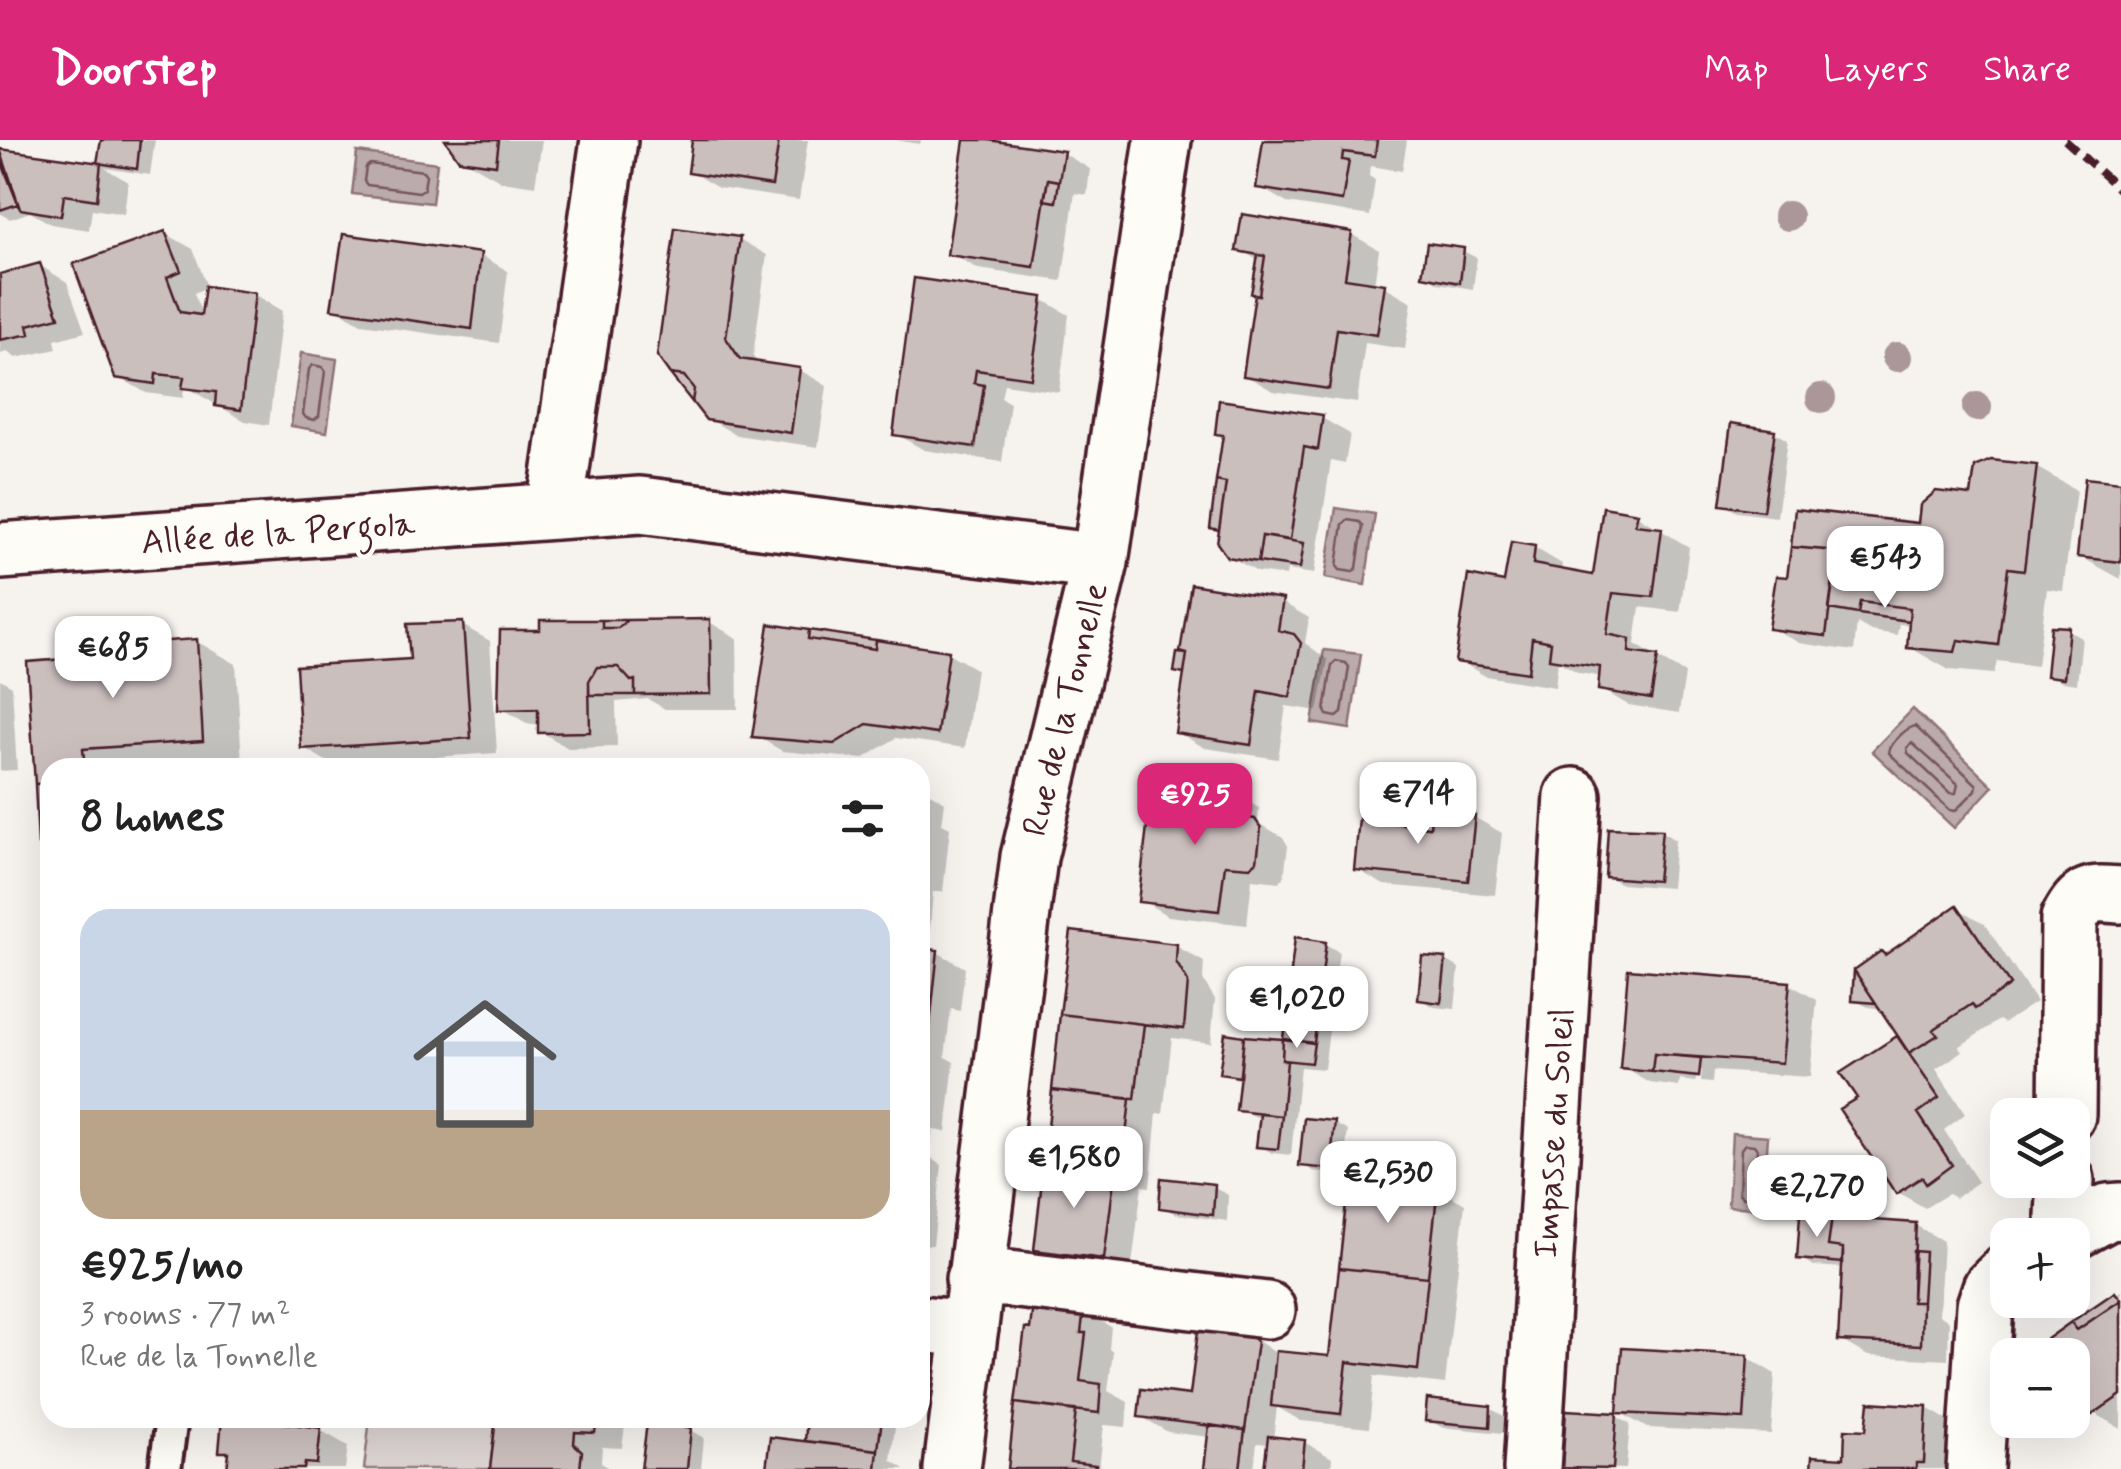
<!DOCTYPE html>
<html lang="en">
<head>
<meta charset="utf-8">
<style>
	:root { --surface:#fff; --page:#f2f2f2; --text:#222; --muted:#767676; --line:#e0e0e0; --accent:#db2777 }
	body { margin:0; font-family:Mynerve,sans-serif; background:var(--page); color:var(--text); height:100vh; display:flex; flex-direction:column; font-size:38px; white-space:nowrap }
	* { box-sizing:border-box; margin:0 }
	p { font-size:32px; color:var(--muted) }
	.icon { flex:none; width:55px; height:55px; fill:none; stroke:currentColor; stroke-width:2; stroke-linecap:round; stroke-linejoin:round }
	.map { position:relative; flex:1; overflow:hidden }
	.panel { position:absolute; left:40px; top:618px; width:890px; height:670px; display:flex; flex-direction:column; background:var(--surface); border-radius:30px; box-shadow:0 10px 40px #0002 }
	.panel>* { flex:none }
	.controls { position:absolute; left:1990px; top:958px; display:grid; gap:20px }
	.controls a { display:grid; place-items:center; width:100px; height:100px; border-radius:20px; background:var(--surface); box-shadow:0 10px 40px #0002; font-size:50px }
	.price { position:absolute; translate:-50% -85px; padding:0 22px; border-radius:20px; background:#fff; color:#222; font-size:32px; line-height:65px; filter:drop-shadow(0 2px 5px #0008) }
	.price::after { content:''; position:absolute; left:50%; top:60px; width:30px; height:22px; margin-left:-15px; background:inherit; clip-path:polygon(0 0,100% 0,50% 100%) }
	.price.selected { background:var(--accent); color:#fff }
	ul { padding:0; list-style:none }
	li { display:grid; align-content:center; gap:20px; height:530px; padding:0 40px }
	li+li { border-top:2px solid var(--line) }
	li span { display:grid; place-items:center; height:310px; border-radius:30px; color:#555 }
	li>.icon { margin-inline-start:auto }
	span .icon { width:180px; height:180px; fill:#fffc; stroke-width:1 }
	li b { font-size:42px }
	h2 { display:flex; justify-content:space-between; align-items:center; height:120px; padding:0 40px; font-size:42px }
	header { display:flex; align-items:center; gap:60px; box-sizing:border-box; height:140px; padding:0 50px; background:var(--accent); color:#fff }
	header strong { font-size:48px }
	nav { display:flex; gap:55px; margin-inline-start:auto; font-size:35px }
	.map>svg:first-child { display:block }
	.green { fill:#dcd4d2; stroke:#937a7e; stroke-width:2.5 }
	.water { fill:#bbabac; stroke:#8e7378; stroke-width:2.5 }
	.shadow { fill:#0003 }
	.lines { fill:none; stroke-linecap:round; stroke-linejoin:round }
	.shore { stroke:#77575f; stroke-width:2.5 }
	.building { fill:#cbbfbe; stroke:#4a1f2b; stroke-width:2.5 }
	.service-casing { stroke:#4a1f2b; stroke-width:38 }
	.minor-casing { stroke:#4a1f2b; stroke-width:62 }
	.service { stroke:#fdfcf7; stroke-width:30 }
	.minor { stroke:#fdfcf7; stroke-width:55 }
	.rail { stroke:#4a1f2b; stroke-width:8; stroke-dasharray:15 8; stroke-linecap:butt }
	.tree { fill:#ab979a }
	.labels { text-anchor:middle; stroke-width:9; stroke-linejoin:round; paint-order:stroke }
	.street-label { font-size:35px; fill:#4a1f2b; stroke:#fdfcf7 }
</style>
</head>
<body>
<header>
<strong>Doorstep</strong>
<nav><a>Map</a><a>Layers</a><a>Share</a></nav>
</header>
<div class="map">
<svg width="2121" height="1329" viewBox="0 0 2121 1329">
	<rect width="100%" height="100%" fill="#f6f3ef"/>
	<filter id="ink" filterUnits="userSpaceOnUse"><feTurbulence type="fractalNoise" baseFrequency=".01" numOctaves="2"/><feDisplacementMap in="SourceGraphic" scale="20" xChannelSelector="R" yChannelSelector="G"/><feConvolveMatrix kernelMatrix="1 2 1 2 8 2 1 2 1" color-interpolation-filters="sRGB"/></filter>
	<g filter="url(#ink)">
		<path class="green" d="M370,1278h126l-6,51h-126z"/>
		<path class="water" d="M357,12l80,11 -5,40 -80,-9z
			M301,213l36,6 -10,73 -36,-6z
			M1336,368l39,6 -10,71 -40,-7z
			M1324,510l37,4 -11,75 -38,-6z
			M1913,569l80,77 -39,42 -82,-77z
			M1732,993l36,3 -5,73 -35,-3z"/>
		<path class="shadow" d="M104,0h51l-5,35 -45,-7 23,14 -4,32 -32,-5 -3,21 -38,-6 -21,-12 -20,7 -10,-6v-52l100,5z
			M448,0h94l-7,46 -34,-5 -40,-23z
			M695,0h113l-9,60 -81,-12 -27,-16z
			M894,0h27l-1,4z
			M966,0l97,13 27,16 -3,26 -12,-2 -13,88 -84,-12 -28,-16z
			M1266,0h141l-5,31 -32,-5 -1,10 6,4 -5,36 -83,-13 -28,-16z
			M165,93l28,16 14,38 -13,6 9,25 52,-23 27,16 -13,114 -24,-4 -56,-32 -5,-1 -1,10 -37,-5 -29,-17z
			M1351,94l28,16 -5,35 10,1 28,16 -7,47 -40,-6 -8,60 -84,-12 -28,-16 14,-114 -20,-12z
			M739,99l28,16 -14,101 6,9 41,5 27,16 -9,61 -82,-12 -29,-17z
			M1463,111l14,7 -4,31 -35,-6 -13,-8z
			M480,115l28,16 -9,72 -138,-19 -27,-16z
			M39,125l28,17 18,50 -30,8 2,9 -41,9 -9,-6 -7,2v-77z
			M1042,159l27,16 -10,77 -55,-8 -3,14 9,5 -8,59 -78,-12 -28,-16z
			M1322,278l28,16 -5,30 -14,-3 -17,113 -27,-4 -1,6 -29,-4 -28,-16 -8,-24 -9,-5 14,-90 -9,-4z
			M1774,292l13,8 -10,77 -40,-5 -14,-8z
			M2036,327l40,23 -13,101 -16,-2 -10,77 -40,-5 -3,13 -45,-4 -40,-23 2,-22 -12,-1 -2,11 -26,-4 -14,-8 -3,28 -55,-8 -28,-16 19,-48 130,-53z
			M2121,344v95l-42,-23z
			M1637,376l52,31 -9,65 -40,-5 -5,37 50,30 -6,39 -51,-8 -27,-16 1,-12 -23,-4 -21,-12 -3,26 -70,-11 -27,-16 48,-75 29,-37 27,16 -1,8 34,5z
			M1282,462l27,16 -4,25 23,17 -10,51 -32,-5 -8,53 -73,-11 -28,-16 9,-56 -9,-5z
			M709,482l28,16 1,71h-73l-17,-10 -32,3 1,45 -49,1 -27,-16v-8h-13l-27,-16z
			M462,485l28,16 7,112 -166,11 -27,-16z
			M2068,490l14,8 -5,46 -14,-2 -14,-8z
			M196,501l40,23 6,98 -81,6h-111v80l-9,-5 -11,-179 49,-3z
			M948,513l28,16 -11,79 -69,-10 -33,21 -81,-8 -27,-16z
			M0,539l12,7 5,84 -17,1z
			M920,647l25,15 -3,22 8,4 -7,64h-10l-4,48 -9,-1z
			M1231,652l28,16 -1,15 25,14 5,9 -4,31 -5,5 -27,-3 -5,46 -79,-9 -27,-16 37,-93z
			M1474,677l28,16 -7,62 -111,-10 -28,-16 76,-39z
			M1662,692l13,8 -4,48 -50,-4 -14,-8z
			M1957,768l28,16 51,78 -32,21 -5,-3 -40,27 4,4 -27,18 29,45 -21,16 34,52 -23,16 -7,-4 -23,14 -28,-16 -37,-94 -16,-25 57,-37 -19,-27 -14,-2 -14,-7 32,-43z
			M1073,794l103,12 28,16 -1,18 12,19 -4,44 -39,-5 -9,76 -6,-1 -7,74 -8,-1 -11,87 -66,-8 -28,-16z
			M1325,804l14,8 -15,117 -24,-2 -9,88 -19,-2 -13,-8 3,-26 -23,-9 3,-29 -20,-9 64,-30z
			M920,810l17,2 28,16 -5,43 -9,-2 -6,48 9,5 -8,70 -13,-2 -5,26 14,9 -9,80h-9l-4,21z
			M1446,820l13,8 -4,41 -21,-2 -14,-8z
			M1789,844l28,16 -7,77 -97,-6 -1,12 -11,-1 1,-12h-5l-1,12 -16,-2 -1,7 -29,-4 -28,-16z
			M1334,983l14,8 -5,44 -28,-3 -14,-8z
			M1400,1029l14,8 -1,8 24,3 28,16 -20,180 -71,-8 -5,52 -68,-7 -24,-14 -4,32 31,3 28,16 -1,11h-65l3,-25 -12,-1 -3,26h-47l3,-32 -42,-5 -28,-16 52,-18 49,-69 36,25 55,5 20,-181z
			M1215,1047l13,8 -1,26 -51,-7 -14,-8z
			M1915,1085l28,16 -4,74 10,6 -1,39 -80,-4 -28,-16 4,-72 -30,-2 -14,-8z
			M2121,1151v138l-27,-16 -22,-58h-17l-8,-12z
			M1083,1171l28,16 -2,22 4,3 -5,39 20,11 -2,25 -22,-2 -5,44h-89l17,-138z
			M1748,1218l27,16 -4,60 -124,-6 -28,-16z
			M1490,1268l14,8 -1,17 -62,-6 -13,-8z
			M1927,1268l27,16 -2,45h-138l33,-8 21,-28z
			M1616,1276l14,8 -4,45 -61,-2z
			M224,1278l96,12 28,16 -3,23h-116l2,-13 -10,-6z
			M498,1278h128l-4,30 -20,-1 -1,15 8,7h-117z
			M810,1278h86l-5,42 14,9h-136l48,-24 -10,-5z
			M690,1290l14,8 -3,31h-57z"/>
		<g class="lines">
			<path class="shore" d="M370,24l53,7 3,4 -2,14 -5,3 -52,-7 -3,-4 2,-14z
				M313,225l9,2 3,4 -6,45 -5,4 -8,-2 -3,-4 6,-45z
				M1348,380l12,2 3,4 -6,42 -4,4 -13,-2 -3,-4 6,-42z
				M1336,521l10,2 3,4 -7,46 -5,4 -10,-2 -2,-4 7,-46z
				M1915,586l62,59 -1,5 -21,21 -5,-1 -61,-57c1,-10 17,-25 26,-27z
				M1912,603l46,41 -2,9h-6l-42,-40 -1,-5z
				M1745,1004l9,1 3,4 -3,45 -5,4 -7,-1 -3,-4 2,-44z"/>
		</g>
		<path class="building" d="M101,0h39l-3,29 -40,-6z
			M445,0h54l-3,25 -37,-5z
			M692,0h87l-7,46 -84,-13z
			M964,0h24l76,11 -5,30 -11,-2 -14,88 -87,-12z
			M1263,0h114l-2,16 -32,-4 -1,8 7,1 -7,40 -86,-13z
			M0,9l101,14 -4,37 -33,-5 -3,21 -41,-7z
			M0,18l18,46 -18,6z
			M1048,39l11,2 -3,21 -12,-2z
			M1242,74l110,18 -7,46 40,6 -8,51 -40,-6 -8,60 -86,-13 12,-82 4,1 6,-39 -29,-5z
			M675,88l65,9 -14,101 14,21 60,9 -9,65 -85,-13 -14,-18 2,-13 -10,-13 -14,-2 -13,-18z
			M165,91l16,40 -14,6 13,35 21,3 4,-29 50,7 -14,117 -26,-4 1,-14 -34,-4 2,-11 -28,-3 -1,10 -40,-6 -42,-114z
			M343,94l138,19 -9,76 -141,-20z
			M1427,103l37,5 -4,35 -38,-7z
			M1258,115l7,1 -6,39 -8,-1z
			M40,123l19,54 -31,8 2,9 -30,6v-66z
			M914,138l129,19 -12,81 -55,-8 -2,13 10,2 -9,62 -82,-12z
			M670,234l14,2 10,13 -2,13z
			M1219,260l104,15 -5,35 -14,-3 -14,93 -28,-4 -4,26 -31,-5 -10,-14 9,-60 -10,-2 7,-46 -8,-1z
			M1731,283l44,7 -12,81 -43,-6z
			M1991,320l46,5 -13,105 -16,-2 -10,77 -40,-5 -3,12 -48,-4 3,-40 -50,-6 -2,12 -29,-5 8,-58 -46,-4 4,-38 123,14 2,-18 16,-14 35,4 4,-28z
			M2085,338l36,4v80l-44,-5z
			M1216,341l10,2 -7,47 -9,-2z
			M1603,367l35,6 -3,12 27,3 -9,69 -40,-4 -6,41 23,5 -1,13 29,4 -7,43 -53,-9 2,-23 -51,-8 2,-17 -19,-4 -4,35 -73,-11 13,-87 36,7 7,-40 24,4 -2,18 60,11z
			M1262,396l42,7 -4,25 -42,-6z
			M1791,407l46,4 -11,85 -58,-7 8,-53 11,1z
			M1191,444l92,15 -5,31 16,4 7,9 -11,54 -31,-6 -8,54 -76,-12 12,-79 -7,-2z
			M1860,462l50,6 -1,13 -51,-7z
			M710,479l1,75 -76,1v-15l-4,1 -13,-14h-21l-8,14 1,51 -52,1v-24l-40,1 2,-80h40v-10h62v8h16l9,-8z
			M602,480h25l-9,8h-16z
			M463,482l8,116 -170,11 -5,-83 114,-7 -3,-35z
			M769,484l40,6 -1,9 67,10 1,-9 73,11 -12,83 -70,-10 -33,20 -82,-7z
			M2051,486l18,1 -5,51 -18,-2z
			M809,490l67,10 -1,9 -67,-10z
			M197,499l6,102 -120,8 2,19h-35v15l-15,1 -8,-122 50,-4 -2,-11z
			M1177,513l10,1 -3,20 -10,-2z
			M597,527h21l13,14 4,-1v15h-46v-14z
			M50,643v61h-12l-3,-60z
			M1177,644l55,5 -1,26 24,4 6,9 -4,33 -7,6 -25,-2 -6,46 -81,-9 12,-100 26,2z
			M1432,666l43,9 -7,66 -114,-11 5,-51 71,8z
			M1608,688l54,2 -5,51 -52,-4z
			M1957,765l53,80 -35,24 -3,-5 -39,26 5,5 -29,18 -55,-83 27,-19 4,4z
			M1071,791l106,13 -1,18 12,20 -4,47 -124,-15z
			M1295,797l31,5 -12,101 -31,-4z
			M920,808l18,2 -5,47 -10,-2 -3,30z
			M1422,816l24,2 -5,45 -23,-3z
			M1628,829l162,13 -8,81 -128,-9 -2,18 -32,-3z
			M1854,830l22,33 -24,-2z
			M923,855l10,2 -5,47 -8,-1z
			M1060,874l84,10 -9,75 -83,-9z
			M1225,893l19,3 -4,41 -21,-3z
			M1244,896l39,3 -1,21 5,1 -5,55 -46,-5z
			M1897,896l42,62 -21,15 34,52 -26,19 -4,-7 -26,17 -57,-85 18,-11 -17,-25z
			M1283,899l31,4 -3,20 -29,-3z
			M920,903l8,1 -8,64z
			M1654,914l47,4 -2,19 -47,-5z
			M1052,950l78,9 -8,74 -78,-10z
			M1260,974l22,2 -4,33 -22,-2z
			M1304,978l31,3 -5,48 -31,-3z
			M1044,1023l71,9 -11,87 -70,-9z
			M1361,1024l40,3 -1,14 -41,-4z
			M1349,1035l89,11 -10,91 -89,-9z
			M1161,1038l54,6 -2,31 -54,-7z
			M1800,1075l32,2 -4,29 15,2v15l-46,-4z
			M1832,1077l84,6 -4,79h10l-1,43 -83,-4 5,-93 -15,-2z
			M1913,1111l12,1 -3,50h-10z
			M1339,1128l89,9 -10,93 -71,-8 -6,52 -70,-8 5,-55 53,5z
			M2115,1152l6,8 -44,30 -6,-8z
			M2121,1160v95l-29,20 -20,-29v-31h-20l-9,-13 28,-20 6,8z
			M1033,1163l51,5 -3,25h5l-6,48 21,3 -2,29 -84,-10 10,-75 5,1z
			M1199,1182l42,4 16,16 -12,88 -107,-13 3,-28 49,6z
			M1622,1208l126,7 -4,64 -127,-6z
			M1427,1259l64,7 -1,21 -65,-6z
			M1869,1262l58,4 -3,57h-8v6h-105l1,-13 32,2 1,-29 21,1z
			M1015,1263l61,8 -6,51 26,3v4h-88z
			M1566,1270l51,3 -4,56 -51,-1z
			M222,1278h25l74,10 -4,36 -12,-1 -1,6h-77l2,-17h-10z
			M496,1278h101l-2,15 -20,-1 -1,12 8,7 -2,18h-90z
			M807,1278h75l-4,32 -73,-9z
			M647,1283l44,5 -4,41h-46z
			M1209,1285l36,5 -5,39h-36z
			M1268,1296l37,4 -3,29h-38z
			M770,1297l108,13 -2,19h-110z"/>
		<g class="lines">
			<g class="service-casing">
				<path id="service" d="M165,1329l7,-51"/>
			</g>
			<g class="minor-casing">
				<path id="minor" d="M555,370l54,-370
					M0,411l640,-46 460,57
					M2067,975l2,-196c15,-28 22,-26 52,-24
					M2066,1040l-2,36 5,17
					M2066,1095l42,-23 13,-1
					M974,1139h35l258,31
					M920,1184l50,5
					M952,1329l77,-612 71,-295 63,-422
					M1532,1329l41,-673
					M1975,1329l10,-163 6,-18 17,-17"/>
			</g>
			<use href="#service" class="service"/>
			<use href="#minor" class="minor"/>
			<path class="rail" d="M2065,0l56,51"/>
		</g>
		<g class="tree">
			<circle cx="1788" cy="76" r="15"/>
			<circle cx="1897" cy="217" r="15"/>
			<circle cx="1821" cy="258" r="15"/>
			<circle cx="1977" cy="267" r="15"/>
		</g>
	</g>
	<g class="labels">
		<g class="street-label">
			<text transform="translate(278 392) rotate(-4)" y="12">Allée de la Pergola</text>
			<text transform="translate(1064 569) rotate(-76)" y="12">Rue de la Tonnelle</text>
			<text transform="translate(1553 993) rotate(-86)" y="12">Impasse du Soleil</text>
		</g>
	</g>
</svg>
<div class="controls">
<a><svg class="icon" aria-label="layers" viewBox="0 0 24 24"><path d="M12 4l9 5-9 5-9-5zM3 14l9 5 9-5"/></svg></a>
<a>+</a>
<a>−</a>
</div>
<b class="price" style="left:1885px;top:471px">€543</b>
<b class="price" style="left:113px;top:561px">€685</b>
<b class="price" style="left:1418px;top:707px">€714</b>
<b class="price selected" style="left:1195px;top:708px">€925</b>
<b class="price" style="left:1297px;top:911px">€1,020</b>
<b class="price" style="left:1074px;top:1071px">€1,580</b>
<b class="price" style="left:1388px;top:1086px">€2,530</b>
<b class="price" style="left:1817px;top:1100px">€2,270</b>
<section class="panel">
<h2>8 homes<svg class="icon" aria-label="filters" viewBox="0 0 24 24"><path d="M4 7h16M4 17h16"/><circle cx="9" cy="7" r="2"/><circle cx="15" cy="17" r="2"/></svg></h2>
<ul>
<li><span style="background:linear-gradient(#c9d6e8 65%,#b9a48a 0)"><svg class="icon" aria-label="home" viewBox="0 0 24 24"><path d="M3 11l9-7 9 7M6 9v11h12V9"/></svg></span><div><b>€925/mo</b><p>3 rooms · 77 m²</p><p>Rue de la Tonnelle</p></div></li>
</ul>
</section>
</div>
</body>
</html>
